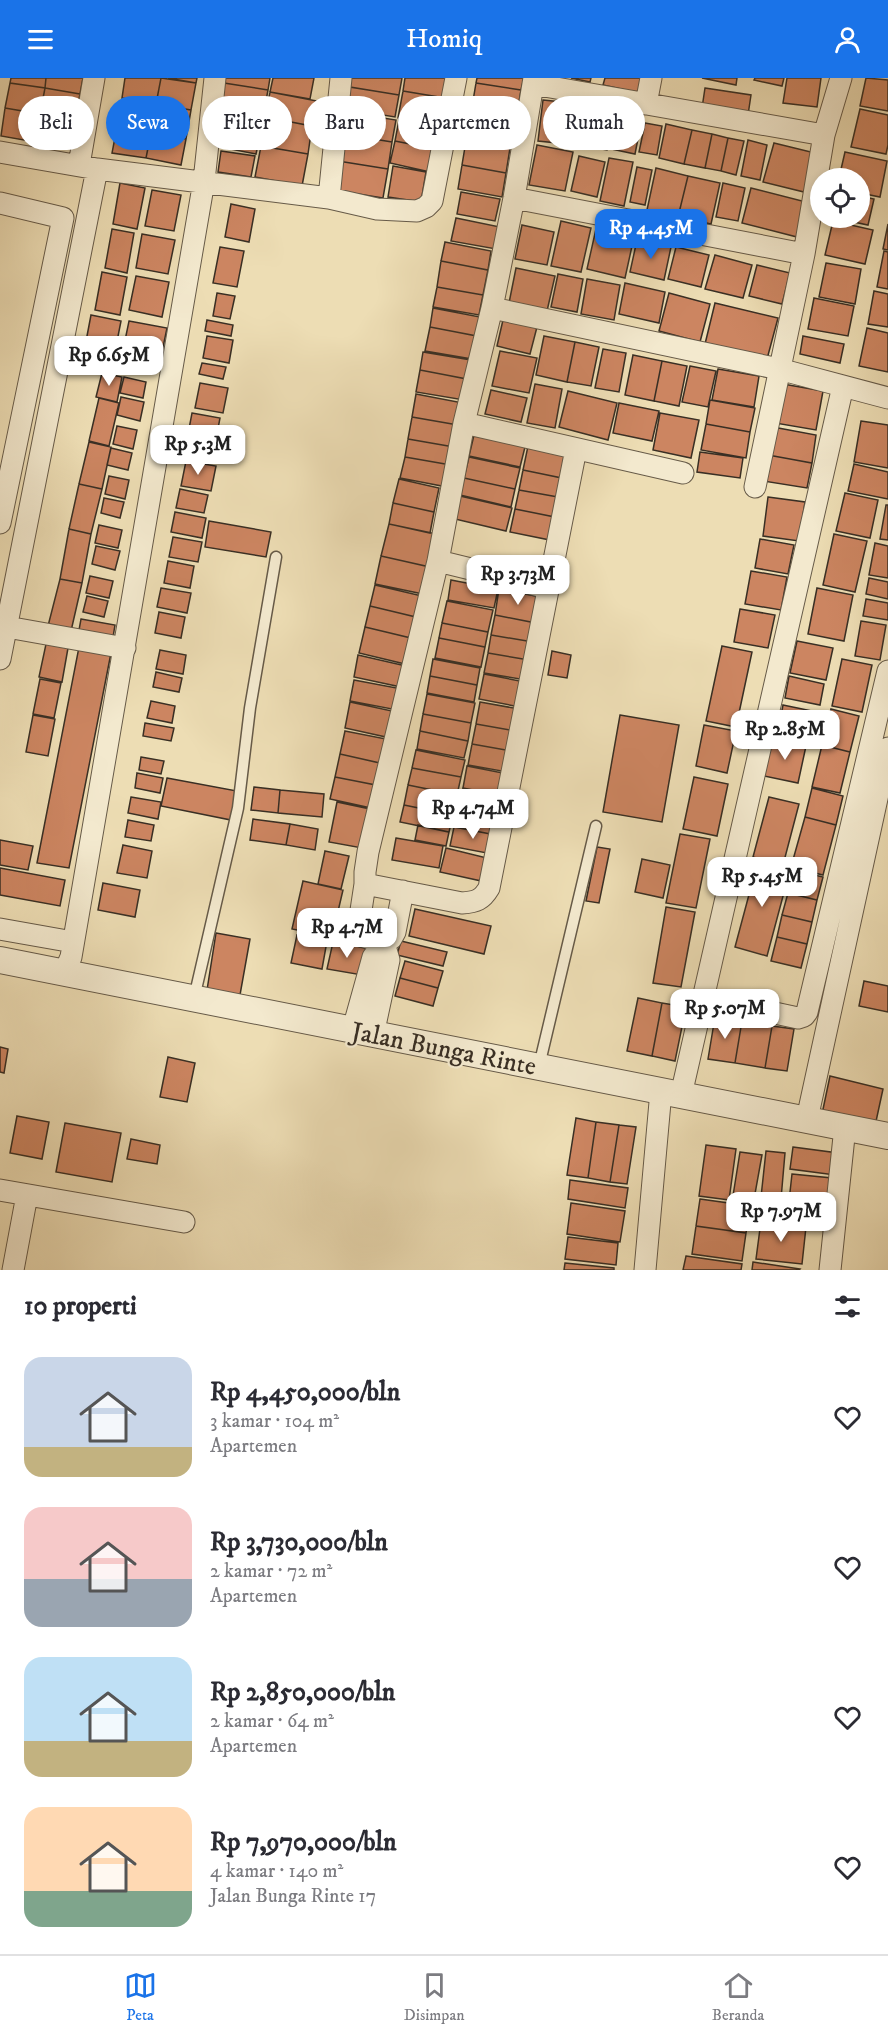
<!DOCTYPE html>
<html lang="id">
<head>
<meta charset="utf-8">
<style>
	:root { --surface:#fff; --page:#f2f2f3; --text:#2b2b33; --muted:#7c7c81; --line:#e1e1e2; --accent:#1a73e8 }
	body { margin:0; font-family:"IM FELL DW Pica",serif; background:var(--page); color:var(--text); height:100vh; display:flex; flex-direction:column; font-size:22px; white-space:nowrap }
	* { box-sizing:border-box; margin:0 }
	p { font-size:20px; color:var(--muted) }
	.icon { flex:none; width:33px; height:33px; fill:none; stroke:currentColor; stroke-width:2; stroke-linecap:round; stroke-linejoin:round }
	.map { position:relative; height:1192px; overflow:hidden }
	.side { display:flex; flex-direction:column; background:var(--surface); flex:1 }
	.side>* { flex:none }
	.top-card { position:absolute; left:18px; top:18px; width:852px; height:54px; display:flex; gap:12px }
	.tools { position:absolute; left:810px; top:90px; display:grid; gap:12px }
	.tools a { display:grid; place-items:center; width:60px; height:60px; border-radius:50%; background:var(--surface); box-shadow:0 3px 9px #0003; font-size:30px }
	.price { position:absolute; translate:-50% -51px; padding:0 14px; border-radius:12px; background:#fff; color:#222; font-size:20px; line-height:39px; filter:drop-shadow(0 2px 3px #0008) }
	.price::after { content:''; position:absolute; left:50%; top:36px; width:18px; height:14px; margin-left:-9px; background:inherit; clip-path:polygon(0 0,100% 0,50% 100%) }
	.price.selected { background:var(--accent); color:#fff }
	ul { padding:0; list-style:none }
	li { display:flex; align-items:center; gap:18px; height:150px; padding:0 24px }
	li span { display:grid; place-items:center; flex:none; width:168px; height:120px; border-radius:18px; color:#555 }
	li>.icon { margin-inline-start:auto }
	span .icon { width:72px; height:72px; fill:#fffc; stroke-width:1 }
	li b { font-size:26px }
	h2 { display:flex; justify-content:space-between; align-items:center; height:72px; padding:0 24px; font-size:26px }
	.chip { padding:0 21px; border-radius:27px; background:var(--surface); box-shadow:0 3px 9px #0003; font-size:21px; line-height:54px }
	.chip.selected { background:var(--accent); color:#fff }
	header { display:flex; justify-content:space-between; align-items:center; height:78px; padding:0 24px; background:var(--accent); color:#fff; font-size:27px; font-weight:600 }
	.dock { display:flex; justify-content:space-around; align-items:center; height:84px; border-top:2px solid var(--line); background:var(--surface); font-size:16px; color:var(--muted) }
	.dock a { display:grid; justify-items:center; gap:3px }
	.dock .selected { color:var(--accent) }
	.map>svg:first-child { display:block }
	.building { fill:#cc8561; stroke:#392f24; stroke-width:1.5 }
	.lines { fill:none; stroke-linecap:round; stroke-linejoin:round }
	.service-casing { stroke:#665a48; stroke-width:13 }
	.minor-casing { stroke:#665a48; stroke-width:23 }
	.tertiary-casing { stroke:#665a48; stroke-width:28 }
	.service { stroke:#f3e9ce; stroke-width:10 }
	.minor { stroke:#f3e9ce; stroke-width:21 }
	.tertiary { stroke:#f3e9ce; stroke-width:26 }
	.labels { text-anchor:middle; stroke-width:4.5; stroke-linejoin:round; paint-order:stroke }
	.street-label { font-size:26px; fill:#392f24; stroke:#f3e9ce }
</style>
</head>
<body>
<header><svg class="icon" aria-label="menu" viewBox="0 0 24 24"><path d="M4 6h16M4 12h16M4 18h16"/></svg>Homiq<svg class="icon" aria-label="person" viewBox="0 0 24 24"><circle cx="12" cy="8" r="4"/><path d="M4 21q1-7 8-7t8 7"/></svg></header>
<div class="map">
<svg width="888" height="1192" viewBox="0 0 888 1192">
	<rect width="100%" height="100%" fill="#edddb4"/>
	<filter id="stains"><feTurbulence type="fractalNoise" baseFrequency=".00333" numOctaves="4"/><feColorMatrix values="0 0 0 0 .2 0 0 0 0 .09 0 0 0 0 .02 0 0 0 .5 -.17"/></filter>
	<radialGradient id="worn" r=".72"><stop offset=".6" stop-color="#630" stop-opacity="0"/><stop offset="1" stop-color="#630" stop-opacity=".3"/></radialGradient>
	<path class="building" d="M11,0h35l-1,10 -35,-5z
		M46,0h37l-3,16 -35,-6z
		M125,0h36l-5,26 -34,-6z
		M161,0l35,5 -5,27 -35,-6z
		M168,0h29l-1,5z
		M225,0h45l-2,12 -44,-7z
		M273,0h41l-4,21 -40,-7z
		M351,0h51l-3,17 -49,-8z
		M405,0h43l-3,20 -42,-7z
		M477,0h47l-3,12 -45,-7z
		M571,0h20l-1,4z
		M605,0h38l-4,15 -36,-8z
		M702,0h35l-1,7z
		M755,0h29l-2,8 -28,-6z
		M787,0h34l-4,29 -34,-4z
		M866,0l22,2v31l-28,-5z
		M10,5l35,5 -5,26 -35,-6z
		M224,5l44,7 -5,27 -43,-7z
		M476,5l45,7 -3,18 -45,-7z
		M350,9l49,8 -4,22 -49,-8z
		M45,10l35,6 -5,26 -35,-6z
		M705,10l46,7 -3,20 -46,-7z
		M403,13l42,7 -5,27 -42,-7z
		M270,14l47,9 -5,25 -47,-9z
		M122,20l34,6 -5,29 -34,-6z
		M543,22l39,4 -5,41 -39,-4z
		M473,24l44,7 -3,20 -44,-7z
		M156,26l35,6 -5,29 -35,-6z
		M5,30l35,6 -5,28 -34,-6z
		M588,31l25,4 -6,37 -25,-4z
		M860,31l28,6v30l-2,9 -35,-7z
		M346,34l50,8 -4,22 -49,-8z
		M231,35l31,6 -3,20 -32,-5z
		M40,36l35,6 -5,28 -35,-6z
		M618,36l24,4 -7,36 -24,-5z
		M265,39l47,9 -4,28 -47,-8z
		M399,42l40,8 -4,21 -40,-8z
		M470,44l44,7 -4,19 -44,-7z
		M645,45l17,3 -5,29 -18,-3z
		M666,46l26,6 -8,34 -25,-6z
		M117,49l34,6 -5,25 -34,-5z
		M692,52l20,4 -7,34 -21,-4z
		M151,55l35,6 -5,26 -35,-7z
		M227,56l32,6 -3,14 -31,-6z
		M343,56l49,8 -4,27 -50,-8z
		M712,56l16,4 -7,33 -16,-3z
		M728,60l16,3 -8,34 -15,-4z
		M748,62l19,5 -7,35 -19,-4z
		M395,63l40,8 -5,23 -40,-9z
		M466,63l44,7 -4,25 -44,-8z
		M774,65l41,10 -11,39 -41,-10z
		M537,67l36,7 -8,39 -36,-6z
		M261,68l47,8 -6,32 -47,-9z
		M221,73l34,5 -4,21 -33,-5z
		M845,74l42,9 -7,36 -20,-4v-15h-21z
		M579,78l26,6 -8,35 -26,-6z
		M609,80l24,4 -9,44 -24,-5z
		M338,83l50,8 -5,29 -50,-8z
		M462,87l44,8 -4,24 -44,-8z
		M393,88l33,6 -5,30 -33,-5z
		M637,89l15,3 -7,35 -15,-3z
		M656,90l32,8 -10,41 -31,-7z
		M688,98l32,7 -9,41 -33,-7z
		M120,105l25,5 -8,41 -24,-5z
		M723,105l22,5 -7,33 -22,-4z
		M751,110l55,14 -9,35 -55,-14z
		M152,112l29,5 -7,36 -29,-5z
		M461,114l39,7 -5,22 -38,-7z
		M860,118l14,3 -6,26 -33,-7h25z
		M231,126l24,5 -6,33 -24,-5z
		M456,140l44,9 -4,22 -45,-8z
		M561,143l30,7 -10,44 -30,-6z
		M833,143l40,9 -8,34 -40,-9z
		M888,146v26l-5,-1z
		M522,147l32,7 -7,33 -32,-6z
		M112,151l22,4 -7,40 -22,-5z
		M596,151l38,8 -9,41 -38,-9z
		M142,156l33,6 -7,34 -32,-6z
		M637,162l34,7 -7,33 -34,-8z
		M445,164l46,9 -3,19 -47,-9z
		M220,169l24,4 -7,36 -24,-4z
		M676,169l33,8 -8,32 -33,-8z
		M884,173l4,1v37l-11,-2z
		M715,177l37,10 -9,33 -38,-9z
		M441,183l47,9 -5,25 -46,-8z
		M826,185l35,6 -6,35 -36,-7z
		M757,187l33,8 -8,31 -33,-8z
		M516,190l39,8 -8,35 -38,-8z
		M102,194l25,5 -7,38 -25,-5z
		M558,196l25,5 -6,33 -26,-5z
		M136,198l33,6 -7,35 -33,-7z
		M587,201l33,6 -6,35 -33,-6z
		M625,205l40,9 -6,31 -40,-9z
		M437,209l46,8 -4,20 -46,-8z
		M874,213l14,3v33l-20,-3z
		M217,215l18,3 -5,23 -17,-3z
		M669,215l41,11 -10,38 -41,-11z
		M814,220l40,8 -6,30 -40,-7z
		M715,225l63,15 -11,41 -62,-15z
		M433,230l47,9 -3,19 -47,-9z
		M91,237l30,6 -8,41 -30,-5z
		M207,242l26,5 -2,11 -26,-5z
		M503,242l34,7 -7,27 -33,-8z
		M129,243l38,7 -7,34 -38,-7z
		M430,249l47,9 -5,23 -47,-8z
		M867,250l21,5v39l-29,-6z
		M207,258l26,4 -4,23 -26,-5z
		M544,258l31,6 -8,40 -31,-7z
		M803,258l41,8 -4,19 -40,-9z
		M575,264l24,5 -8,39 -24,-4z
		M603,271l23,4 -7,39 -24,-4z
		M500,273l37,7 -8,35 -37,-7z
		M423,274l48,8 -4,19 -47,-9z
		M633,277l29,6 -8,40 -29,-6z
		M662,283l25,5 -8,40 -25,-5z
		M202,285l24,4 -3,12 -24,-5z
		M690,288l26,5 -8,36 -26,-5z
		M718,291l41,7 -5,31 -42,-7z
		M420,292l47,9 -3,21 -48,-8z
		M102,295l20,4 -5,25 -21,-5z
		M124,299l22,5 -3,16 -23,-5z
		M200,305l28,5 -5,25 -28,-5z
		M535,306l27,5 -7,39 -28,-5z
		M783,306l40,7 -7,39 -41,-7z
		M491,312l36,8 -6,24 -36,-8z
		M568,313l49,12 -9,37 -49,-13z
		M416,316l47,9 -5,22 -46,-8z
		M121,319l23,5 -4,19 -23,-6z
		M99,320l20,5 -10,43 -20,-5z
		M710,322l45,8 -5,24 -44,-8z
		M619,325l40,8 -7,30 -39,-8z
		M192,335l28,5 -4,21 -28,-5z
		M660,335l39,7 -8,38 -38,-8z
		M412,339l46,8 -4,22 -46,-8z
		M861,343l27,4v43l-34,-6z
		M706,346l44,8 -4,26 -45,-8z
		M117,348l20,4 -4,19 -20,-5z
		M773,349l43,8 -4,28 -44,-8z
		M474,357l51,12 -5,20 -51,-11z
		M190,361l28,5 -3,18 -28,-5z
		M408,361l46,8 -3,18 -46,-8z
		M89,364l22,5 -9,42 -23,-5z
		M528,368l39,7 -5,25 -39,-8z
		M111,370l21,5 -4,17 -21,-5z
		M700,374l43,6 -3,20 -43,-6z
		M768,377l44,8 -5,25 -44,-7z
		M405,379l46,8 -4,22 -47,-9z
		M469,379l51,11 -5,21 -51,-11z
		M186,383l30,5 -5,25 -30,-5z
		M854,386l34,8v27l-40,-8z
		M523,392l39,8 -4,19 -39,-7z
		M109,398l20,4 -4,19 -20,-5z
		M464,400l51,11 -4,18 -51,-12z
		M399,401l40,9 -5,24 -41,-9z
		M79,406l23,5 -11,45 -22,-5z
		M180,411l28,6 -4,18 -28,-5z
		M519,412l39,7 -3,20 -40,-8z
		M845,415l33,7 -8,38 -34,-7z
		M460,418l52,12 -6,23 -51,-12z
		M768,419l37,5 -6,39 -36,-5z
		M104,420l20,4 -4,16 -19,-5z
		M393,425l41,9 -4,21 -41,-9z
		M886,427h2v35l-8,-1z
		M515,431l40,8 -5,23 -40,-8z
		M175,434l31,6 -4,20 -31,-6z
		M209,443l62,11 -5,25 -61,-10z
		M389,446l48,10 -7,33 -49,-11z
		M99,447l23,5 -4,18 -23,-5z
		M69,451l22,5 -9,49 -22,-4z
		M834,456l33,7 -12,51 -32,-7z
		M173,459l29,5 -4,20 -29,-5z
		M760,461l34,6 -6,29 -33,-6z
		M875,465l13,3v32l-19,-3z
		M96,468l24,5 -5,19 -23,-6z
		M381,478l49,11 -7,27 -48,-10z
		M168,483l26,5 -4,22 -26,-5z
		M751,493l36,6 -6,33 -36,-6z
		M90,498l23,5 -4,17 -23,-5z
		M869,500l19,4v17l-22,-5z
		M60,501l22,4 -11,48 -23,-5z
		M451,502l47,9 -4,19 -46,-8z
		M375,507l47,11 -6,21 -46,-11z
		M161,510l30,5 -4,20 -30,-6z
		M817,510l36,7 -9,46 -36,-7z
		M499,511l42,8 -5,26 -41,-8z
		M87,518l21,5 -4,16 -21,-5z
		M866,521l22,4v17l-25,-4z
		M447,523l46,9 -5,22 -46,-9z
		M370,528l46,11 -5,21 -46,-11z
		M740,531l35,6 -7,33 -34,-6z
		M159,534l26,5 -4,21 -26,-5z
		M495,537l41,8 -3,19 -42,-7z
		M81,541l34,6 -2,12 -34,-7z
		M861,543l25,4 -6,35 -25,-4z
		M442,545l46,9 -3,15 -46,-9z
		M365,549l46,11 -6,26 -46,-11z
		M491,557l42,7 -4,18 -41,-7z
		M439,560l46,9 -4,20 -46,-9z
		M797,563l36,7 -7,32 -36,-7z
		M46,566l22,4 -6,34 -23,-5z
		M722,568l30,6 -16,75 -30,-6z
		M79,569l32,6 -42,215 -32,-5z
		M160,572l26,5 -3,19 -27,-5z
		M552,573l19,4 -4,23 -19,-3z
		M488,575l41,7 -3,20 -42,-7z
		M358,577l48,11 -5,21 -47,-10z
		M433,581l47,9 -3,17 -47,-9z
		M842,581l30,6 -10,47 -30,-6z
		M156,594l26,6 -3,14 -26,-5z
		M484,596l41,8 -5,25 -41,-8z
		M430,598l47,9 -3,17 -47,-9z
		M789,598l35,8 -4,21 -35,-7z
		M40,601l21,4 -7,35 -21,-4z
		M354,602l48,9 -5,21 -47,-9z
		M427,616l48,9 -4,20 -48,-9z
		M151,623l24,5 -3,17 -25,-5z
		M350,624l42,9 -6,26 -41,-9z
		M480,624l39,7 -4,22 -39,-7z
		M783,627l34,7 -7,31 -33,-7z
		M831,631l28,7 -9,36 -28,-7z
		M423,636l48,9 -3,18 -48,-10z
		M33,637l22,4 -7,37 -22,-4z
		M620,637l59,10 -17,97 -59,-10z
		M145,645l29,5 -3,13 -28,-5z
		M476,646l39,7 -4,20 -39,-7z
		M704,647l32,6 -9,42 -31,-7z
		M345,653l41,8 -6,24 -40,-9z
		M420,653l48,10 -4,17 -47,-9z
		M772,660l34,8 -8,37 -34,-7z
		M472,666l39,7 -4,21 -39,-7z
		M822,667l28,7 -10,41 -28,-6z
		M416,672l49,10 -4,17 -49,-9z
		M340,676l40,9 -4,22 -41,-8z
		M141,679l23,4 -3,13 -22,-4z
		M467,688l41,8 -5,22 -40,-8z
		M412,690l49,9 -4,18 -49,-10z
		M137,695l26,5 -3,15 -25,-5z
		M335,699l41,8 -5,23 -41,-9z
		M694,699l34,7 -11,52 -34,-7z
		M167,700l70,13 -6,29 -70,-14z
		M408,707l49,10 -4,20 -49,-10z
		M254,709l26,3 -2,23 -27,-3z
		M463,710l40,8 -4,22 -40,-8z
		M812,710l31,8 -7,29 -31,-8z
		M280,712l44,4 -2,23 -44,-4z
		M131,719l30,5 -3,17 -30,-6z
		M769,719l30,7 -16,61 -30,-8z
		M337,724l33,7 -8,39 -33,-6z
		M404,727l49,10 -4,17 -49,-10z
		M457,733l42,8 -3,16 -42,-8z
		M805,739l31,8 -13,50 -32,-8z
		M253,741l37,5 -4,21 -36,-5z
		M128,742l26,5 -3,16 -26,-4z
		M290,746l28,5 -3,21 -29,-5z
		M418,747l31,7 -3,14 -31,-6z
		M454,749l42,8 -4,19 -42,-8z
		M680,756l30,5 -14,69 -30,-5z
		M396,760l47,8 -4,22 -47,-8z
		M0,762l33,6 -5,24 -28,-5z
		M123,767l29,6 -5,27 -30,-5z
		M597,769l13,2 -11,54 -13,-2z
		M446,770l45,11 -5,23 -46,-10z
		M325,773l24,5 -8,33 -23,-5z
		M642,781l28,6 -7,33 -28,-6z
		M758,783l32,9 -23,86 -32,-9z
		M0,790l65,12 -5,26 -60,-11z
		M793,792l30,7 -6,23 -29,-7z
		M303,803l40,9 -11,47 -40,-8z
		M103,805l37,7 -5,27 -37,-7z
		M788,815l29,7 -5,22 -30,-7z
		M666,829l29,5 -14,75 -28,-4z
		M415,831l76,17 -7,28 -75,-18z
		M782,837l30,7 -5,22 -30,-7z
		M216,855l34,6 -10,56 -33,-5z
		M297,857l30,6 -5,28 -31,-6z
		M777,859l30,7 -6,24 -30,-7z
		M401,863l46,11 -4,14 -46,-11z
		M333,864l34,6 -5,27 -35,-6z
		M405,883l38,10 -5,17 -38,-10z
		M400,900l38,10 -5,18 -38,-10z
		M864,903l24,5v26l-29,-6z
		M638,920l24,5 -10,53 -25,-5z
		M662,925l24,4 -11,54 -23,-5z
		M715,939l27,4 -7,42 -27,-4z
		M742,943l30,5 -7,42 -30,-5z
		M772,948l22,3 -7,42 -22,-3z
		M0,969l8,2 -4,24 -4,-1z
		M168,979l27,6 -8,39 -27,-5z
		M830,998l53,13 -8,37 -53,-12z
		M17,1038l32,6 -7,37 -32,-6z
		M576,1040l20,4 -8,56 -21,-3z
		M596,1044l23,3 -9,57 -22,-4z
		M65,1045l56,10 -9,49 -56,-10z
		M619,1047l17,2 -9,57 -17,-2z
		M131,1061l29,6 -3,19 -30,-5z
		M706,1067l30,4 -7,51 -30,-4z
		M793,1069l45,6 -3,22 -45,-6z
		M766,1073l19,2 -4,46 -20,-2z
		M740,1074l22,3 -9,50 -21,-3z
		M792,1096l40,4 -3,27 -40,-4z
		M570,1102l58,8 -3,20 -57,-9z
		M700,1121l50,7 -4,27 -50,-7z
		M761,1124l23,1 -1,17 -23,-1z
		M571,1125l54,8 -5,31 -53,-8z
		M761,1143l45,6 -4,37 -46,-5z
		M696,1148l50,7 -4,28 -50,-7z
		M568,1159l50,6 -2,22 -51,-6z
		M686,1178l56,8 -1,6h-58z
		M753,1184l47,7 -1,1h-47z
		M565,1185l49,5v2h-50z"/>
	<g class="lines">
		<g class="service-casing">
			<path id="service" d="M194,920l44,-190 12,-100 26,-151
				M539,988l57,-240"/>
		</g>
		<g class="minor-casing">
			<path id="minor" d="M534,0l-20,120 -22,110 -28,115 -26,138 -70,291 -3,20v12l97,19c14,-1 20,-3 27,-15l87,-439
				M533,6l291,51
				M646,26l5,-26
				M0,74l97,17 232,29 48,11 40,2 9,-4 6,-6 24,-123
				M79,87l15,-87
				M329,120l12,-120
				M514,120l290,56
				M0,125l63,15 -63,305
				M492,230l287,61 109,29
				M464,345l219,50
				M755,409l49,-233 20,-119 17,-57
				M438,483l110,27
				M7,549l118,21
				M0,581l97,-490
				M365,806l-7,46 3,6 23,7
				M0,851l73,13
				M64,895l7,-16 133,-776 11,-103
				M704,920l94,20 6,-2 3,-4 81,-341
				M353,951l20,-72 11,-14 7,-4 4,-7 8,-41
				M373,957l16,-75 -5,-17
				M681,1017l162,-709
				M807,1041l81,-371
				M0,1112l184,32
				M13,1192l14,-75
				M645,1192l16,-179
				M830,1192l15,-143"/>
		</g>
		<g class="tertiary-casing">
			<path id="tertiary" d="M0,882l888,176"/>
		</g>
		<use href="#service" class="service"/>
		<use href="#minor" class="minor"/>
		<use href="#tertiary" class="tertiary"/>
	</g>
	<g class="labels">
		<g class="street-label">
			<text transform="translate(444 970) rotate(11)" y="9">Jalan Bunga Rinte</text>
		</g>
	</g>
	<rect width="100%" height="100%" filter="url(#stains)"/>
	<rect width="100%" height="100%" fill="url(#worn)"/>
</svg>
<div class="tools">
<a><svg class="icon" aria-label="locate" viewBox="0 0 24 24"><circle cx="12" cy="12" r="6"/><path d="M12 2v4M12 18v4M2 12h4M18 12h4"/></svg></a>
</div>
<b class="price selected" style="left:651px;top:182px">Rp 4.45M</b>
<b class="price" style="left:109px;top:309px">Rp 6.65M</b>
<b class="price" style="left:198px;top:398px">Rp 5.3M</b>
<b class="price" style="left:518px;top:528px">Rp 3.73M</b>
<b class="price" style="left:785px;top:683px">Rp 2.85M</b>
<b class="price" style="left:473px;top:762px">Rp 4.74M</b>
<b class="price" style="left:762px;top:830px">Rp 5.45M</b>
<b class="price" style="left:347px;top:881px">Rp 4.7M</b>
<b class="price" style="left:725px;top:962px">Rp 5.07M</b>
<b class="price" style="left:781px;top:1165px">Rp 7.97M</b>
<div class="top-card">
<a class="chip">Beli</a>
<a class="chip selected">Sewa</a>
<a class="chip">Filter</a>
<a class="chip">Baru</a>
<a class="chip">Apartemen</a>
<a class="chip">Rumah</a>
</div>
</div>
<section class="side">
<h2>10 properti<svg class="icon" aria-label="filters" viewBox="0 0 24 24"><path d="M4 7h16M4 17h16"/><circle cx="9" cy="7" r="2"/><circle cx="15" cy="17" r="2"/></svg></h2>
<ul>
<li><span style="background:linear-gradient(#c9d6e8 75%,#c2b280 0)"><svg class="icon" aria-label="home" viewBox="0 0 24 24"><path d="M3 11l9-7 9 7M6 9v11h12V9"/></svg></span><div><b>Rp 4,450,000/bln</b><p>3 kamar · 104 m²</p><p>Apartemen</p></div><svg class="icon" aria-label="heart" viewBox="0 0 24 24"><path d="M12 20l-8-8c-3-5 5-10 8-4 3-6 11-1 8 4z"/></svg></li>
<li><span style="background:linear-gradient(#f6c9c9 60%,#9aa5b1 0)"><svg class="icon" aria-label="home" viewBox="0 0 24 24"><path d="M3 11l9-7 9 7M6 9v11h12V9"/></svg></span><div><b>Rp 3,730,000/bln</b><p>2 kamar · 72 m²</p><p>Apartemen</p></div><svg class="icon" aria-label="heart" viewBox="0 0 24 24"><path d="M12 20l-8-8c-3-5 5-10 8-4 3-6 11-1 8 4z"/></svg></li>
<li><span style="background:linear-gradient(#bfe0f5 70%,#c2b280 0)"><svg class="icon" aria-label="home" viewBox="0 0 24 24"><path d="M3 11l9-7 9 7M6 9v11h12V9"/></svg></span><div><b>Rp 2,850,000/bln</b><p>2 kamar · 64 m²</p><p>Apartemen</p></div><svg class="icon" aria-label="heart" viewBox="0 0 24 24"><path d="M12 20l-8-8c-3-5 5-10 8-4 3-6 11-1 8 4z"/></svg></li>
<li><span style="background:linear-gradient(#ffd9b3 70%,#7fa58c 0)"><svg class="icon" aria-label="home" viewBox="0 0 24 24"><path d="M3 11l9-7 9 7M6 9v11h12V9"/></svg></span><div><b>Rp 7,970,000/bln</b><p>4 kamar · 140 m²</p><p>Jalan Bunga Rinte 17</p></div><svg class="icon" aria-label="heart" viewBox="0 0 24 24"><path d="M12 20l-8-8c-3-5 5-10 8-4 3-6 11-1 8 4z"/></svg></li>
</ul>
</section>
<nav class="dock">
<a class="selected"><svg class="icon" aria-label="map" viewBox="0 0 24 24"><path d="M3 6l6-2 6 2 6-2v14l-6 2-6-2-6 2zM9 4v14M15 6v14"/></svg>Peta</a>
<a><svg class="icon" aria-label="saved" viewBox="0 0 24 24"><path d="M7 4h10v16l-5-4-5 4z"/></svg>Disimpan</a>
<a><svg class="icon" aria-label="home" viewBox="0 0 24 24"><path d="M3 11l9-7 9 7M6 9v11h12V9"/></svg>Beranda</a>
</nav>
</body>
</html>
